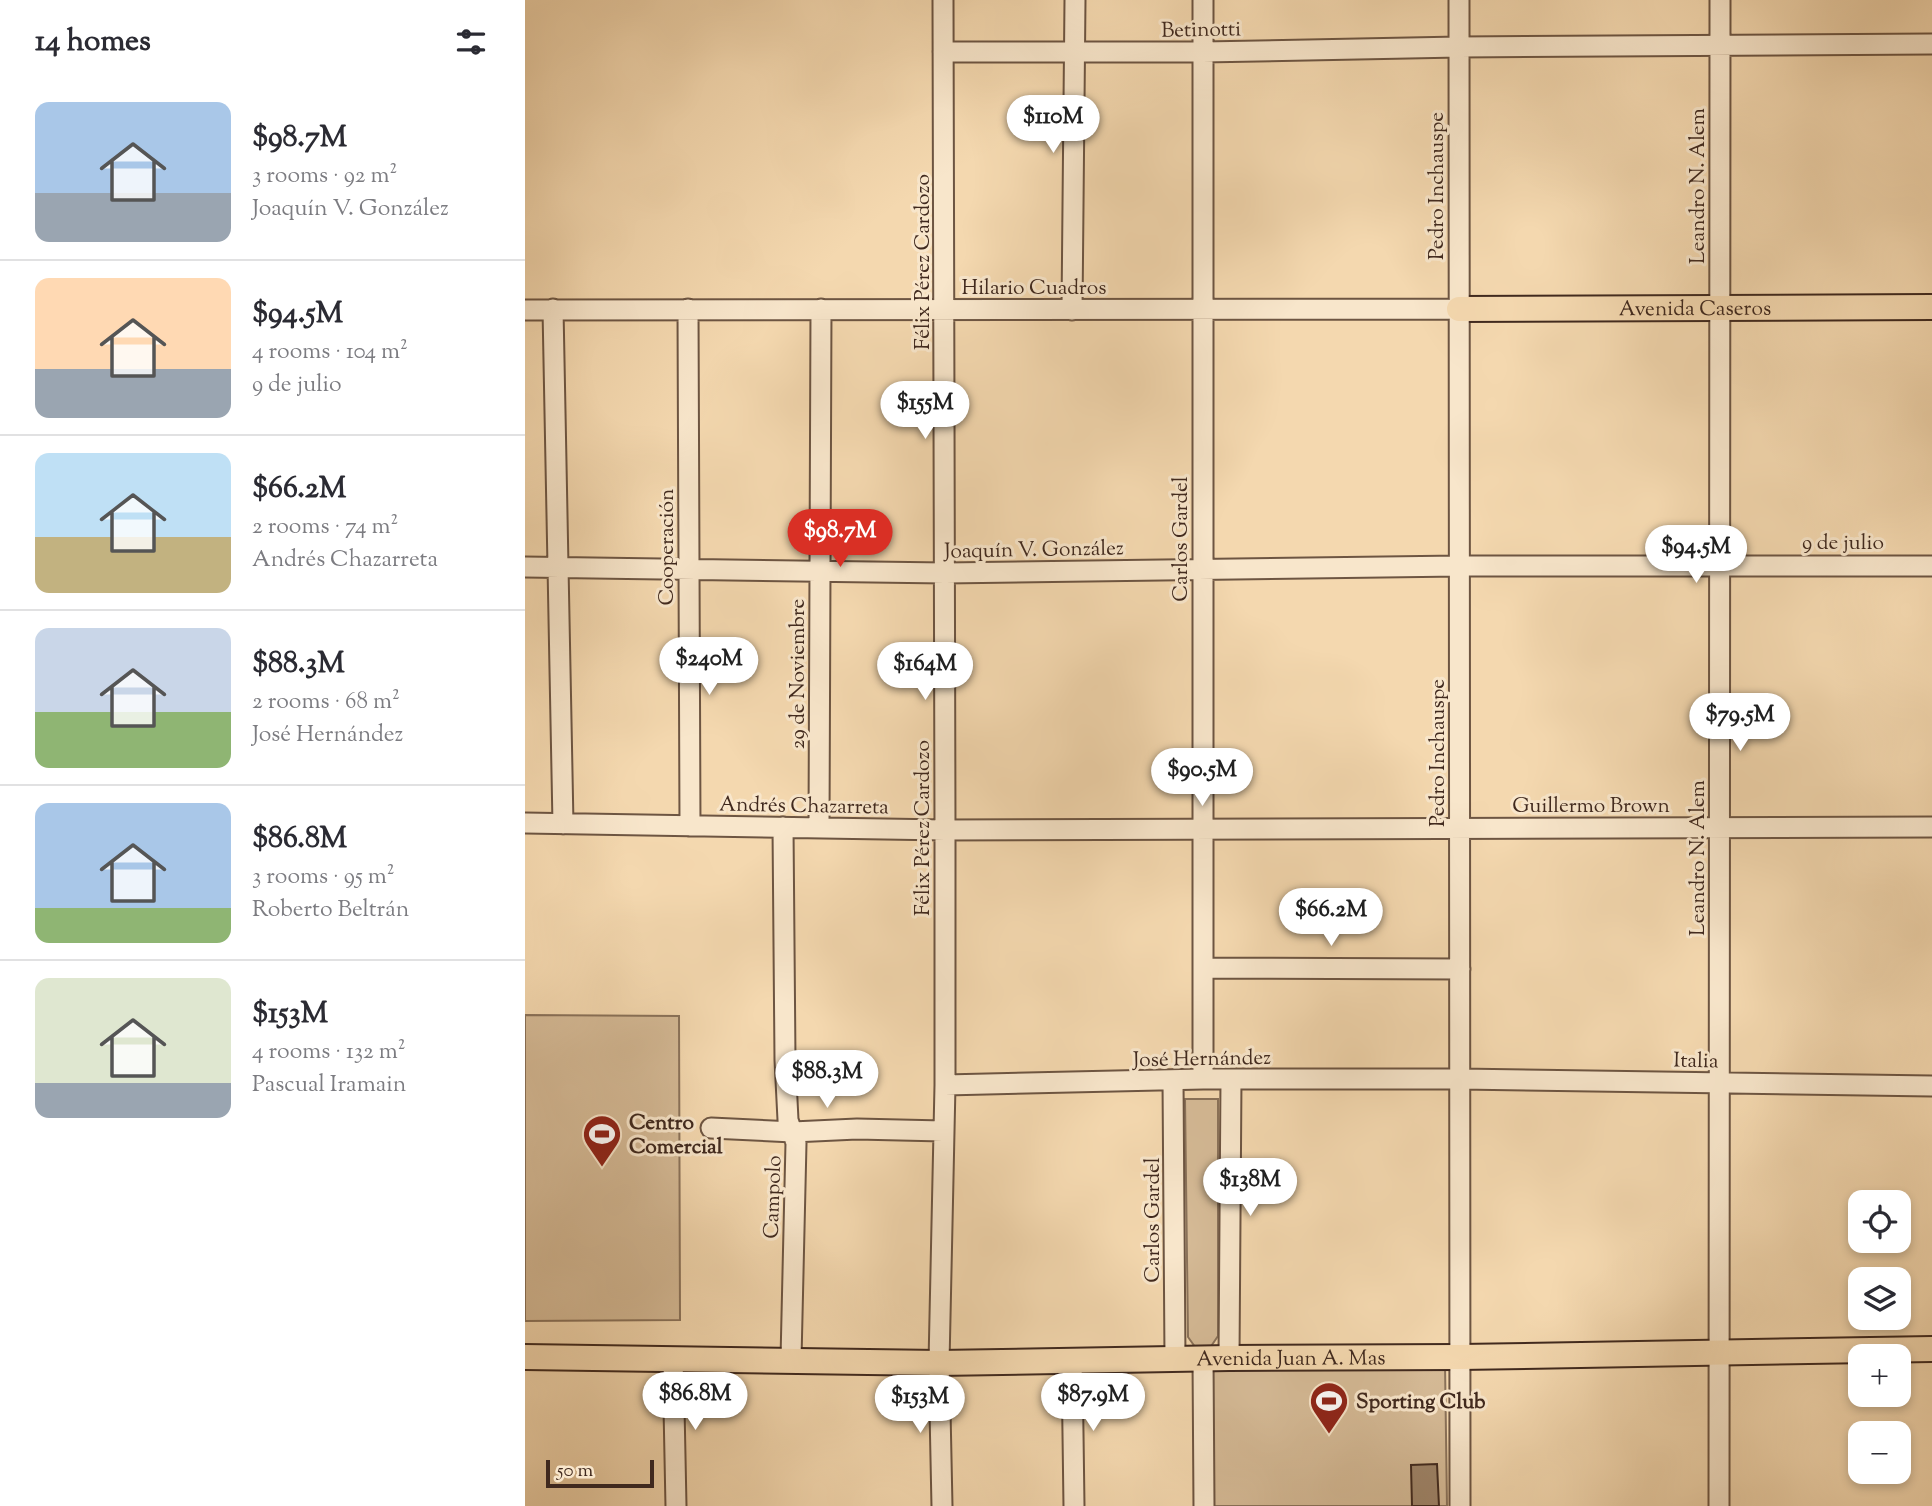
<!DOCTYPE html>
<html lang="en">
<head>
<meta charset="utf-8">
<style>
	:root { --surface:#fff; --page:#f2f2f3; --text:#2b2b33; --muted:#7c7c81; --line:#e1e1e2; --accent:#d93025 }
	body { margin:0; font-family:"Sorts Mill Goudy",serif; background:var(--page); color:var(--text); height:100vh; display:flex; flex-direction:column; font-size:26px; white-space:nowrap }
	* { box-sizing:border-box; margin:0 }
	p { font-size:23px; color:var(--muted) }
	.icon { flex:none; width:38px; height:38px; fill:none; stroke:currentColor; stroke-width:2; stroke-linecap:round; stroke-linejoin:round }
	.map { position:relative; flex:1; overflow:hidden }
	.sheet { display:flex; flex-direction:column; background:var(--surface); width:525px }
	.sheet>* { flex:none }
	.controls { position:absolute; left:1323px; top:1190px; display:grid; gap:14px }
	.controls a { display:grid; place-items:center; width:63px; height:63px; border-radius:14px; background:var(--surface); box-shadow:0 4px 10px #0003; font-size:35px }
	.scale { position:absolute; left:21px; bottom:18px; width:108px; box-sizing:border-box; padding-left:7px; border:4px solid #40291e; border-top:0; font-size:19px; line-height:24px; white-space:nowrap; color:#40291e; -webkit-text-stroke:5px #f8e6cb; paint-order:stroke }
	.price { position:absolute; translate:-50% -60px; padding:0 16px; border-radius:24px; background:#fff; color:#222; font-size:23px; line-height:46px; filter:drop-shadow(0 2px 4px #0008) }
	.price::after { content:''; position:absolute; left:50%; top:42px; width:21px; height:16px; margin-left:-10px; background:inherit; clip-path:polygon(0 0,100% 0,50% 100%) }
	.price.current { background:var(--accent); color:#fff }
	ul { padding:0; list-style:none }
	li { display:flex; align-items:center; gap:21px; height:175px; padding:0 35px }
	li+li { border-top:2px solid var(--line) }
	li span { display:grid; place-items:center; flex:none; width:196px; height:140px; border-radius:14px; color:#555 }
	li>.icon { margin-inline-start:auto }
	span .icon { width:84px; height:84px; fill:#fffc; stroke-width:1 }
	li b { font-size:30px }
	h2 { display:flex; justify-content:space-between; align-items:center; height:84px; padding:0 35px; font-size:30px }
	main { display:flex; flex:1; min-height:0 }
	.map>svg:first-child { display:block }
	.green { fill:#d5ba96; stroke:#8a725a; stroke-width:2 }
	.building { fill:#9e8469; stroke:#40291e; stroke-width:2 }
	.lines { fill:none; stroke-linecap:round; stroke-linejoin:round }
	.minor-casing { stroke:#6d5542; stroke-width:23 }
	.major-casing { stroke:#40291e; stroke-width:28 }
	.minor { stroke:#f8e6cb; stroke-width:19 }
	.major { stroke:#f4d8af; stroke-width:24 }
	.labels { text-anchor:middle; stroke-width:6; stroke-linejoin:round; paint-order:stroke }
	.street-label { font-size:21px; fill:#40291e; stroke:#f8e6cb }
	.poi-label { font-size:21px; font-weight:bold; fill:#40291e; stroke:#f8e6cb; text-anchor:start }
</style>
</head>
<body>
<main>
<section class="sheet">
<h2>14 homes<svg class="icon" aria-label="filters" viewBox="0 0 24 24"><path d="M4 7h16M4 17h16"/><circle cx="9" cy="7" r="2"/><circle cx="15" cy="17" r="2"/></svg></h2>
<ul>
<li><span style="background:linear-gradient(#a9c7e8 65%,#9aa5b1 0)"><svg class="icon" aria-label="home" viewBox="0 0 24 24"><path d="M3 11l9-7 9 7M6 9v11h12V9"/></svg></span><div><b>$98.7M</b><p>3 rooms · 92 m²</p><p>Joaquín V. González</p></div></li>
<li><span style="background:linear-gradient(#ffd9b3 65%,#9aa5b1 0)"><svg class="icon" aria-label="home" viewBox="0 0 24 24"><path d="M3 11l9-7 9 7M6 9v11h12V9"/></svg></span><div><b>$94.5M</b><p>4 rooms · 104 m²</p><p>9 de julio</p></div></li>
<li><span style="background:linear-gradient(#bfe0f5 60%,#c2b280 0)"><svg class="icon" aria-label="home" viewBox="0 0 24 24"><path d="M3 11l9-7 9 7M6 9v11h12V9"/></svg></span><div><b>$66.2M</b><p>2 rooms · 74 m²</p><p>Andrés Chazarreta</p></div></li>
<li><span style="background:linear-gradient(#c9d6e8 60%,#8fb573 0)"><svg class="icon" aria-label="home" viewBox="0 0 24 24"><path d="M3 11l9-7 9 7M6 9v11h12V9"/></svg></span><div><b>$88.3M</b><p>2 rooms · 68 m²</p><p>José Hernández</p></div></li>
<li><span style="background:linear-gradient(#a9c7e8 75%,#8fb573 0)"><svg class="icon" aria-label="home" viewBox="0 0 24 24"><path d="M3 11l9-7 9 7M6 9v11h12V9"/></svg></span><div><b>$86.8M</b><p>3 rooms · 95 m²</p><p>Roberto Beltrán</p></div></li>
<li><span style="background:linear-gradient(#dfe7d0 75%,#9aa5b1 0)"><svg class="icon" aria-label="home" viewBox="0 0 24 24"><path d="M3 11l9-7 9 7M6 9v11h12V9"/></svg></span><div><b>$153M</b><p>4 rooms · 132 m²</p><p>Pascual Iramain</p></div></li>
</ul>
</section>
<div class="map">
<svg width="1407" height="1506" viewBox="0 0 1407 1506">
	<rect width="100%" height="100%" fill="#f4d8af"/>
	<filter id="stains"><feTurbulence type="fractalNoise" baseFrequency=".00286" numOctaves="4"/><feColorMatrix values="0 0 0 0 .2 0 0 0 0 .09 0 0 0 0 .02 0 0 0 .5 -.17"/></filter>
	<radialGradient id="worn" r=".72"><stop offset=".6" stop-color="#630" stop-opacity="0"/><stop offset="1" stop-color="#630" stop-opacity=".3"/></radialGradient>
	<path class="green" d="M0,1015l154,1 1,304 -155,1z
		M660,1099h33v237l-15,22 -15,-21z
		M920,1363l2,143h-234l-3,-142z"/>
	<path class="building" d="M912,1464l2,42h-27l-1,-41z"/>
	<g class="lines">
		<g class="minor-casing">
			<path id="minor" d="M934,0l1,1506
				M418,52h260l256,-5 473,-3
				M28,309l10,515
				M163,309l2,517
				M0,310l934,-1
				M547,310l3,-310
				M0,567l420,6 514,-7h473
				M0,823l420,7 987,-3
				M258,827l2,233 3,60 8,23 -5,216
				M294,828l2,-519
				M678,968l257,1
				M678,1079v-1079
				M648,1080l2,279
				M420,1085l258,-6h257l472,7
				M186,1128l82,4 64,-3 86,2
				M148,1358l3,148
				M678,1358l1,148
				M704,1358l2,-279
				M547,1361l2,145
				M417,1506l-3,-143 6,-278v-255l-2,-830
				M1194,1506l1,-1506"/>
		</g>
		<g class="major-casing">
			<g id="major">
				<path id="s1" d="M934,309l473,-2"/>
				<path id="s2" d="M0,1357l414,6 290,-5 231,-1 472,-8"/>
			</g>
		</g>
		<use href="#minor" class="minor"/>
		<use href="#major" class="major"/>
	</g>
	<defs>
		<g id="stadium-pin" transform="scale(2.0125)"><path d="M0 17L-7.5 6A9.5 9.5 0 1 1 7.5 6Z" fill="#8f2418" stroke="#f8e6cb"/><path d="M0-5a6.5 5 0 1 0 0 10a6.5 5 0 1 0 0-10ZM-3.5-1.8h7v3.6h-7Z" fill="#fff"/></g>
	</defs>
	<g fill-rule="evenodd">
		<use href="#stadium-pin" x="77" y="1134"/>
		<use href="#stadium-pin" x="804" y="1401"/>
	</g>
	<g class="labels">
		<g class="street-label">
			<text transform="translate(676 29) rotate(-1)" y="7">Betinotti</text>
			<text transform="translate(911 186) rotate(-90)" y="7">Pedro Inchauspe</text>
			<text transform="translate(1172 186) rotate(-90)" y="7">Leandro N. Alem</text>
			<text transform="translate(397 262) rotate(-90)" y="7">Félix Pérez Cardozo</text>
			<text x="509" y="294">Hilario Cuadros</text>
			<text dy="7" stroke="none"><textPath href="#s1" startOffset="236">Avenida Caseros</textPath></text>
			<text transform="translate(655 539) rotate(-90)" y="7">Carlos Gardel</text>
			<text x="1318" y="549">9 de julio</text>
			<text transform="translate(141 547) rotate(-90)" y="7">Cooperación</text>
			<text transform="translate(509 549) rotate(-1)" y="7">Joaquín V. González</text>
			<text transform="translate(272 674) rotate(-90)" y="7">29 de Noviembre</text>
			<text transform="translate(912 753) rotate(-90)" y="7">Pedro Inchauspe</text>
			<text transform="translate(279 805) rotate(1)" y="7">Andrés Chazarreta</text>
			<text x="1066" y="812">Guillermo Brown</text>
			<text transform="translate(397 828) rotate(-90)" y="7">Félix Pérez Cardozo</text>
			<text transform="translate(1172 858) rotate(-90)" y="7">Leandro N. Alem</text>
			<text transform="translate(677 1058) rotate(-1)" y="7">José Hernández</text>
			<text transform="translate(1171 1060) rotate(1)" y="7">Italia</text>
			<text transform="translate(247 1197) rotate(-88)" y="7">Campolo</text>
			<text transform="translate(627 1220) rotate(-90)" y="7">Carlos Gardel</text>
			<text dy="7" stroke="none"><textPath href="#s2" startOffset="766">Avenida Juan A. Mas</textPath></text>
		</g>
		<g class="poi-label">
			<text x="104" y="1129">Centro<tspan x="104" dy="24">Comercial</tspan></text>
			<text x="831" y="1408">Sporting Club</text>
		</g>
	</g>
	<rect width="100%" height="100%" filter="url(#stains)"/>
	<rect width="100%" height="100%" fill="url(#worn)"/>
</svg>
<div class="controls">
<a><svg class="icon" aria-label="locate" viewBox="0 0 24 24"><circle cx="12" cy="12" r="6"/><path d="M12 2v4M12 18v4M2 12h4M18 12h4"/></svg></a>
<a><svg class="icon" aria-label="layers" viewBox="0 0 24 24"><path d="M12 4l9 5-9 5-9-5zM3 14l9 5 9-5"/></svg></a>
<a>+</a>
<a>−</a>
</div>
<div class="scale">50 m</div>
<b class="price" style="left:528px;top:155px">$110M</b>
<b class="price" style="left:400px;top:441px">$155M</b>
<b class="price current" style="left:315px;top:569px">$98.7M</b>
<b class="price" style="left:1171px;top:585px">$94.5M</b>
<b class="price" style="left:184px;top:697px">$240M</b>
<b class="price" style="left:400px;top:702px">$164M</b>
<b class="price" style="left:1215px;top:753px">$79.5M</b>
<b class="price" style="left:677px;top:808px">$90.5M</b>
<b class="price" style="left:806px;top:948px">$66.2M</b>
<b class="price" style="left:302px;top:1110px">$88.3M</b>
<b class="price" style="left:725px;top:1218px">$138M</b>
<b class="price" style="left:170px;top:1432px">$86.8M</b>
<b class="price" style="left:568px;top:1433px">$87.9M</b>
<b class="price" style="left:395px;top:1435px">$153M</b>
</div>
</main>
</body>
</html>
